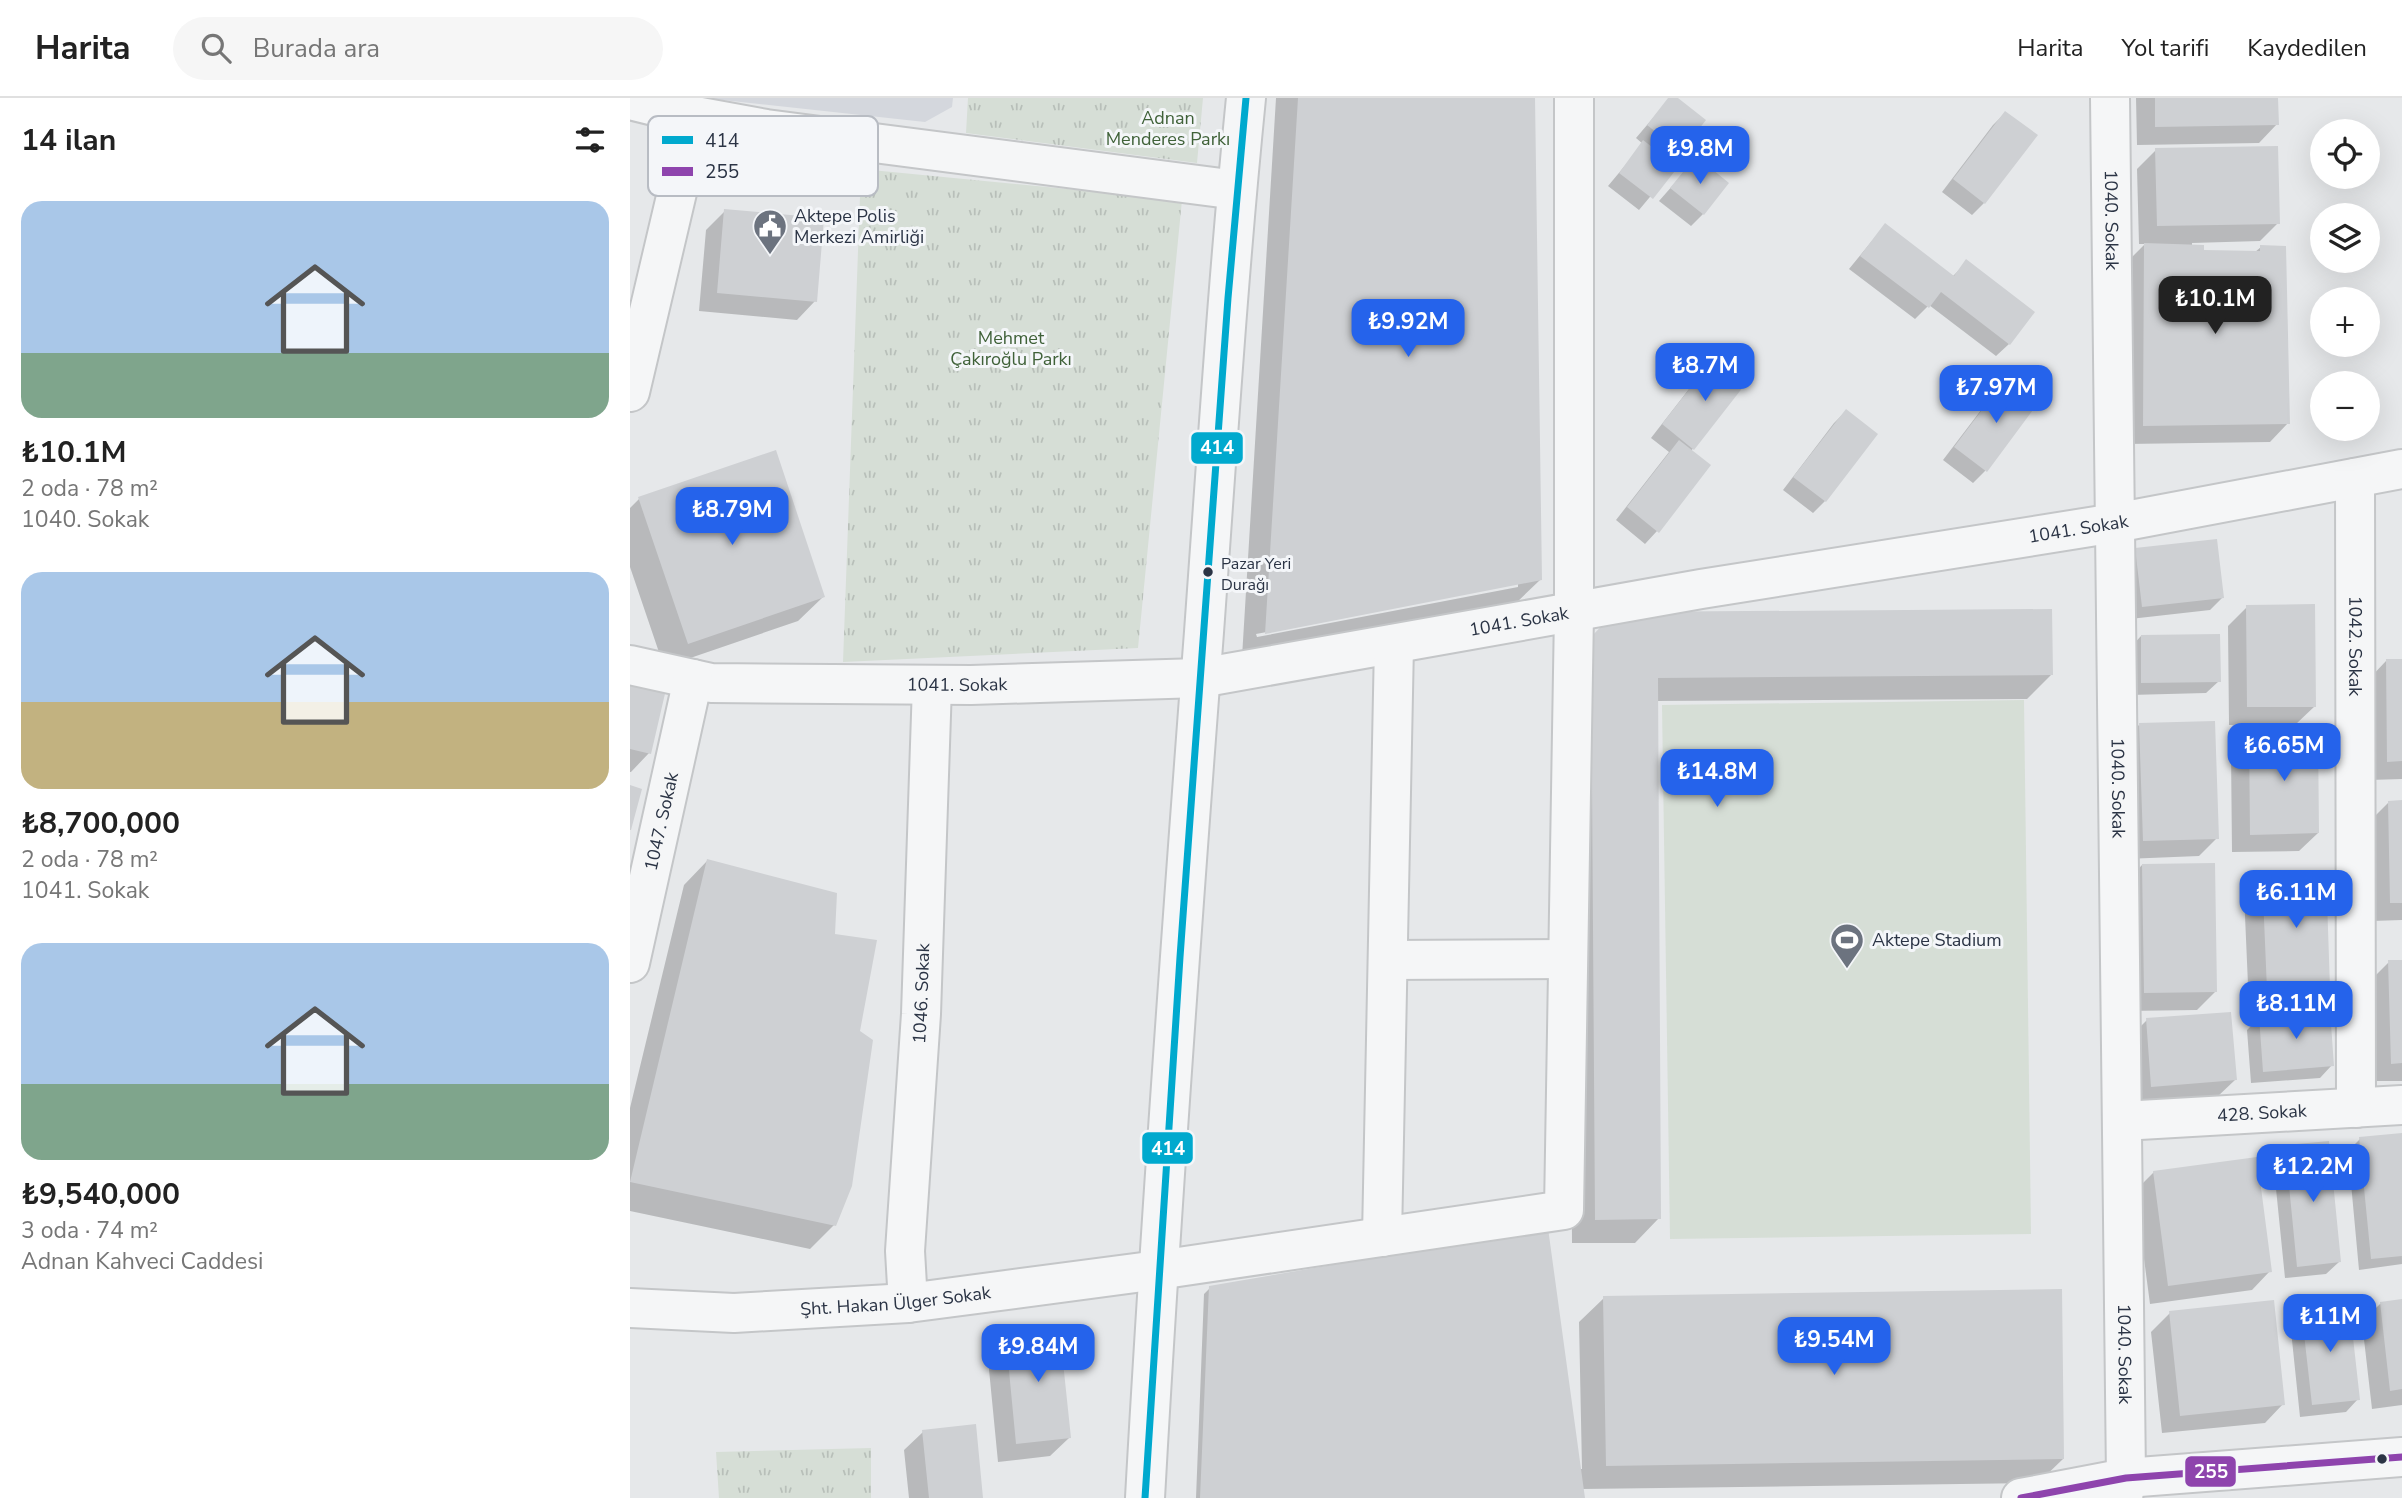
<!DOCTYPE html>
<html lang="tr">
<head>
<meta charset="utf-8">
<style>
	:root { --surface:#fff; --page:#f6f6f6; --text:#222; --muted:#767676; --line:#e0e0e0; --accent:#2563eb }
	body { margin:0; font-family:"Nunito Sans",sans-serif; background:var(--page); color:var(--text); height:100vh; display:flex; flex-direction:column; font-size:26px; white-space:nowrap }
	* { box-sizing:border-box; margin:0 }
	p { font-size:23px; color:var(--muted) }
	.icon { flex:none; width:38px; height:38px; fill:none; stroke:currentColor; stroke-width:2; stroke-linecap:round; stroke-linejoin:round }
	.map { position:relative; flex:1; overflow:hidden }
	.side { display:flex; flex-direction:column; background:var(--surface); width:630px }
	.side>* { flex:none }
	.controls { position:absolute; left:1680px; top:21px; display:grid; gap:14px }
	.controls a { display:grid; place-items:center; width:70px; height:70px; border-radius:50%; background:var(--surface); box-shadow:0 7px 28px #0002; font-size:35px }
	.price { position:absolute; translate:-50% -60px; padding:0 16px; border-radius:14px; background:var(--accent); color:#fff; font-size:23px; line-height:46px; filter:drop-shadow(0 2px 4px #0008) }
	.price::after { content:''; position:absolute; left:50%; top:42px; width:21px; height:16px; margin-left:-10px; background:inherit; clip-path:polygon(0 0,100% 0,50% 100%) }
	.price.active { background:#222; color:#fff }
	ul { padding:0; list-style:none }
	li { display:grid; align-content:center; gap:14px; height:371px; padding:0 21px }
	li span { display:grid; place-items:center; height:217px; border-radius:21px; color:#555 }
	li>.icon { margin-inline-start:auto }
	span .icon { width:126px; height:126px; fill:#fffc; stroke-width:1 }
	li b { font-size:30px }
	h2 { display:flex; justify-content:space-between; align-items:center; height:84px; padding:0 21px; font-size:30px }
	header { display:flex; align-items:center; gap:42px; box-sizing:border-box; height:98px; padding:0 35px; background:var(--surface); border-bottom:2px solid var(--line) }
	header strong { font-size:33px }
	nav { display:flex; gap:38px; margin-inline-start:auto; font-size:24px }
	.search { width:490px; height:63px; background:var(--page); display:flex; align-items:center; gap:18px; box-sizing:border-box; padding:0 24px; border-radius:38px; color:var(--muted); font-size:26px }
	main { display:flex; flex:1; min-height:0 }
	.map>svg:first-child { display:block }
	.built { fill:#d4d7dd }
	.park { fill:url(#park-tufts) }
	.pitch { fill:#d6ded6 }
	.shadow { fill:#0003; fill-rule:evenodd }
	.building { fill:#ced0d3 }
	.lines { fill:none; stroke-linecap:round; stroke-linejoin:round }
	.minor-casing { stroke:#c4c6c8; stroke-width:42 }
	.tertiary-casing { stroke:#c4c6c8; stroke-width:42 }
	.minor { stroke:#f5f6f7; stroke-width:38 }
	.tertiary { stroke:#f5f6f7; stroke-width:38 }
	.bus-1-casing { stroke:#f4f6f9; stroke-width:12 }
	.bus-2-casing { stroke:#f4f6f9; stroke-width:12 }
	.bus-1 { stroke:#00a9ce; stroke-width:7 }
	.bus-2 { stroke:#8e44ad; stroke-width:7 }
	.bus-dot { fill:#2b3445; stroke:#f4f6f9; stroke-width:2.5 }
	.labels { text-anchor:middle; stroke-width:6; stroke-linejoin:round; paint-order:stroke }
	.bus-label { font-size:16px; fill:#2b3445; stroke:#f4f6f9; text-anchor:start }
	.park-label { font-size:18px; fill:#3f6138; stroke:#f4f6f9 }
	.poi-label { font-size:18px; fill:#2b3445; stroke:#f4f6f9; text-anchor:start }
	.street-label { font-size:18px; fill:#2b3445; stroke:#f4f6f9 }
	.key { fill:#f4f6f9; stroke:#b8bcc3; stroke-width:2 }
	.key-label { font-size:19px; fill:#2b3445 }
	.line-badge { stroke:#f4f6f9; stroke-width:2.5 }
	.badge-label { font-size:19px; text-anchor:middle; font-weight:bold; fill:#fff }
</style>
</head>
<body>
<header>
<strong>Harita</strong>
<div class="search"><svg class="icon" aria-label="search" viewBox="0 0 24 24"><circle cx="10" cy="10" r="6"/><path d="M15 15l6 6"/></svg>Burada ara</div>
<nav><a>Harita</a><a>Yol tarifi</a><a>Kaydedilen</a></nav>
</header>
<main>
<section class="side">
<h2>14 ilan<svg class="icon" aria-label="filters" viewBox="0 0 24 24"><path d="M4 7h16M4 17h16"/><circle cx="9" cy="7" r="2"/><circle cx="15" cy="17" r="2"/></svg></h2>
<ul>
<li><span style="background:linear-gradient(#a9c7e8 70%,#7fa58c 0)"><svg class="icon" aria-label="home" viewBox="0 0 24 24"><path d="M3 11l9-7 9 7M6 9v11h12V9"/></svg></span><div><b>₺10.1M</b><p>2 oda · 78 m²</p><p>1040. Sokak</p></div></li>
<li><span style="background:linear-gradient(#a9c7e8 60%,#c2b280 0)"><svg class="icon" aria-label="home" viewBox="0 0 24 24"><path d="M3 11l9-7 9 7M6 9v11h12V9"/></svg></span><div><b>₺8,700,000</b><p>2 oda · 78 m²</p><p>1041. Sokak</p></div></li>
<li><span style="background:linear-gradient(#a9c7e8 65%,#7fa58c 0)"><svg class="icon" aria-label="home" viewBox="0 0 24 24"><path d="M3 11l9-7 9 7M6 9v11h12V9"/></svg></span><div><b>₺9,540,000</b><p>3 oda · 74 m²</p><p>Adnan Kahveci Caddesi</p></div></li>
</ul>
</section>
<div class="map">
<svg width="1772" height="1400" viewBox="0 0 1772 1400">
	<defs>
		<pattern id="park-tufts" width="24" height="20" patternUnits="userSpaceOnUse" patternTransform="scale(1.75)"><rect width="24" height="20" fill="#d6ded6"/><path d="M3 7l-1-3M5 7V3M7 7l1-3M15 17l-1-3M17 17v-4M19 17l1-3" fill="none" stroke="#b8bfb9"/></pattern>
	</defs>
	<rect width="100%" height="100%" fill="#e6e8ea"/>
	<path class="built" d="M74,0h249l-1,9 -27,15z"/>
	<path class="park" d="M338,0h235l-6,65 -231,-30z
		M231,71l321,31 -44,448 -295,14z
		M241,1350v50h-152l-3,-46z"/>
	<path class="pitch" d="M1394,602l7,534 -361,5 -8,-534z"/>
	<path class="shadow" d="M646,0h257l7,482 -25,24 -273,53zM888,485v4l-261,50 -1,-3z
		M1040,0h5l28,22 -35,42 7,5 -36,43 -31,-24 35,-42 -7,-6z
		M1506,0h140l1,26 -18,19 -122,2z
		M1375,15l-21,90 -12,12 -30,-23 51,-67z
		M1526,52l122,73 -18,18 -68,2v3l10,6h53l6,-5 27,176 -18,19 -144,2v-181l19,-19h-6l-2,-75z
		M1066,61l7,55 -12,12 -32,-25z
		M95,113l90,90 -18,19 -98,-9 7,-81z
		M1255,127l67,52 15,-15 42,82 -13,12 -67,-51 -14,14 -66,-50z
		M1085,261l29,23 -53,69 -34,80 -12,13 -29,-24 53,-68 -18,-14 52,-67z
		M1376,283l-21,90 -12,12 -30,-23 51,-67z
		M1216,313l-21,90 -12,12 -30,-23 51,-67z
		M9,401l184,98 -25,24 -134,46 -34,-100v-59z
		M1506,452l86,48 -12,12 -80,9 -7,-57z
		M1617,509l68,99 -19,18 -67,1 -1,-99z
		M1511,538l78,45 -13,12 -76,2 -1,-46z
		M1756,563h16v118l-33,1 -1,-100z
		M938,565l483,12 -24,24 -371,2 3,517 -24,25h-63z
		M0,581l19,74 -18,19h-1z
		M1509,627l78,113 -18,18 -74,3 -4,-116z
		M1620,636l68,99 -19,18 -67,1 -1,-100z
		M1759,704h13v118l-30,1 -2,-100z
		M78,762l125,76 25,96 -24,193 -24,24 -180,-38v-103l54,-223z
		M1512,767l74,126 -19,19 -71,1 -2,-127z
		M1633,776l65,113 -18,19 -61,2 -5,-115z
		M1759,864h13v119h-29l-3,-100z
		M1629,920l73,47 -12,13 -69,5 -4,-53z
		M1517,922l88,60 -19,18 -83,7 -4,-67z
		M1771,1037l1,129 -43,6 -11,-119 12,-12z
		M1656,1049l53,115 -13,12 -41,4 -12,-119z
		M1524,1074l116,99 -18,19 -102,14 -15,-113z
		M580,1190l369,181h3l-3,-147 25,-24 459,161 -25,24 -456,6 1,9h-387l8,-204z
		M1772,1203v104l-30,4 -10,-87 18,-18z
		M1672,1211l56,90 -12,13 -46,5 -10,-96z
		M1540,1215l113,91 -18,19 -103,10 -11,-101z
		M376,1233l63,107 -19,18 -52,6 -11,-113z
		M293,1334l59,66h-73l-5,-48z"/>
	<path class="building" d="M668,0h237l7,482 -277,54z
		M1038,0h10l28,22 -25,32 -34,-27z
		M1525,0h123l1,27 -124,2z
		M1375,13l33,24 -53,69 -32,-25z
		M1013,42l35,27 -25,32 -34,-26z
		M1648,48l2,78 -123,2 -2,-78z
		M1066,58l33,27 -25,32 -34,-27z
		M94,111l100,9 -7,84 -100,-9z
		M1255,125l69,53 12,-17 69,53 -25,33 -69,-53 -12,16 -69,-52z
		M1514,145l60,2v5l56,1v-6l26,1 4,178 -147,2z
		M1085,258l32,26 -53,68 -32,-26z
		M1376,280l32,25 -51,69 -33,-25z
		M1216,311l32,25 -52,68 -33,-25z
		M1049,342l32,25 -52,68 -32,-26z
		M146,352l49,147 -137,47 -50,-147z
		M1587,441l7,59 -82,9 -7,-59z
		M1685,506l1,103h-69l-1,-102z
		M1422,511l1,66 -395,3 3,541 -66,1 -4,-583 24,-25z
		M1590,536l1,48 -80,1v-48z
		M1756,561h16v102l-15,1z
		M0,579l37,8 -16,69 -21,-5z
		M1585,623l4,118 -76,2 -4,-118z
		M1688,633l1,102 -69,2 -1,-103z
		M0,687l12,4 -11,41h-1z
		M1772,702v103h-12l-2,-102z
		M77,761l130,34 -2,41 42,6 -17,91 13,9 -21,146 -16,40 -206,-44z
		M1585,765l2,129 -73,1 -2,-129z
		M1696,772l4,118 -63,2 -5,-118z
		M1758,862h14v103l-11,1z
		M1700,912l4,56 -71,6 -4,-56z
		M1601,914l6,68 -86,7 -5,-69z
		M1772,1035v123l-31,3 -12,-122z
		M1699,1043l12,121 -44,5 -12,-122z
		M1627,1059l15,115 -104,14 -15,-115z
		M918,1130l37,270h-385l9,-212z
		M1432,1191l2,170 -458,7 -3,-170z
		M1772,1201v90l-12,2 -10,-89z
		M1644,1202l11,105 -105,11 -11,-105z
		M1719,1204l11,98 -48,5 -11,-98z
		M429,1226l12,114 -55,6 -11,-115z
		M346,1326l7,74h-54l-7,-68z"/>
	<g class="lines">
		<g class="minor-casing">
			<g id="minor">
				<path id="s1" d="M1480,0l16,1380 -3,20"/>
				<path d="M0,2l65,16 71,13 471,61"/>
				<path d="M0,294l65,-276"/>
				<path id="s2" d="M1725,380l1,630"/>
				<path id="s3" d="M0,567l81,18 260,2 229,-7 501,-89 414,-66 287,-54"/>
				<path d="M758,862l180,-1"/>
				<path id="s4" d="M0,865l63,-284"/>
				<path id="s5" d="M1492,1023l280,-16"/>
				<path d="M752,1139l12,-593"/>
				<path id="s6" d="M278,1205l-3,-52 16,-237 11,-329"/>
				<path id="s7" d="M0,1210l104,5 174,-10 250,-33 406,-60 10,-597v-515"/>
				<path d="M515,1400c16,-289 37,-577 59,-866 13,-178 24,-356 42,-534"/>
			</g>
		</g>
		<g class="tertiary-casing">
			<path id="tertiary" d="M1391,1400l105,-20 276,-21"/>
		</g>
		<use href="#minor" class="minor"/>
		<use href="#tertiary" class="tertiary"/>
		<g class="bus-1-casing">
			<path id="bus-1" d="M515,1400l35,-541 48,-659 18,-200"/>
		</g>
		<g class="bus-2-casing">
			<path id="bus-2" d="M1391,1400l105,-20 276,-21"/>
		</g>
		<use href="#bus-1" class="bus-1"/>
		<use href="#bus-2" class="bus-2"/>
	</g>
	<defs>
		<g id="civic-pin" transform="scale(1.75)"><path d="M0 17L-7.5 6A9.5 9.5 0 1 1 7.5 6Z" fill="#6c737f" stroke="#f4f6f9"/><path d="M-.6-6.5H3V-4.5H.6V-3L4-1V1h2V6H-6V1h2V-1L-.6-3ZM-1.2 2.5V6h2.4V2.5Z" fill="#fff"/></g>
		<g id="stadium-pin" transform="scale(1.75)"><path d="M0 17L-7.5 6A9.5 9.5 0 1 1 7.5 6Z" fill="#6c737f" stroke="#f4f6f9"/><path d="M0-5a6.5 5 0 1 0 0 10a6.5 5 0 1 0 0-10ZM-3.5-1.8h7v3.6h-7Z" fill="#fff"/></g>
	</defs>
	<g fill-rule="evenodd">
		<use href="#civic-pin" x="140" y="128"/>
		<use href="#stadium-pin" x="1217" y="842"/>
	</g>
	<g class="bus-dot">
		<circle cx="578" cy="474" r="6"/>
		<circle cx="1752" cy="1361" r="6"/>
	</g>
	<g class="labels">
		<g class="bus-label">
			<text x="591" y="471">Pazar Yeri<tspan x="591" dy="21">Durağı</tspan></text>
		</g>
		<g class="park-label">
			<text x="538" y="26">Adnan<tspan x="538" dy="21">Menderes Parkı</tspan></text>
			<text x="381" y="246">Mehmet<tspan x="381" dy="21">Çakıroğlu Parkı</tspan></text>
		</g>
		<g class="poi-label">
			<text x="164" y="124">Aktepe Polis<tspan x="164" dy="21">Merkezi Amirliği</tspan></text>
			<text x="1242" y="848">Aktepe Stadium</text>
		</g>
		<g class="street-label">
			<text dy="6" stroke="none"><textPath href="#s1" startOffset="122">1040. Sokak</textPath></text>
			<text dy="6" stroke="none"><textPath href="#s3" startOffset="1463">1041. Sokak</textPath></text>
			<text dy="6" stroke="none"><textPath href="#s3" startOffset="896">1041. Sokak</textPath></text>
			<text dy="6" stroke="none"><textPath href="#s2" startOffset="168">1042. Sokak</textPath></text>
			<text dy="6" stroke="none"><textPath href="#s3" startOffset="329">1041. Sokak</textPath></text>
			<text dy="6" stroke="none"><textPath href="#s1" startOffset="690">1040. Sokak</textPath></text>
			<text dy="6" stroke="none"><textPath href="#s4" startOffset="145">1047. Sokak</textPath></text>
			<text dy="6" stroke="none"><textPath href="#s6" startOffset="310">1046. Sokak</textPath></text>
			<text dy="6" stroke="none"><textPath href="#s5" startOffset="140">428. Sokak</textPath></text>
			<text dy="6" stroke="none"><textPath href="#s7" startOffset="266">Şht. Hakan Ülger Sokak</textPath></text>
			<text dy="6" stroke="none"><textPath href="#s1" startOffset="1256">1040. Sokak</textPath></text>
		</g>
	</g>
	<rect x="18" y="18" width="230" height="80" rx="10" class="key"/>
	<rect x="32" y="38" width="31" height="8" fill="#00a9ce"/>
	<rect x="32" y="69" width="31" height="9" fill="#8e44ad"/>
	<g class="key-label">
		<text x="75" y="49">414</text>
		<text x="75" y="80">255</text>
	</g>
	<g class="line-badge">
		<rect x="560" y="333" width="54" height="34" rx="7" fill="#00a9ce"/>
		<rect x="511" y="1033" width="53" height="34" rx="7" fill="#00a9ce"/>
		<rect x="1554" y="1357" width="53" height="33" rx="7" fill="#8e44ad"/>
	</g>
	<g class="badge-label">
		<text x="587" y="356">414</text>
		<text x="538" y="1057">414</text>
		<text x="1581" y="1380">255</text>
	</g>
</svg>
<div class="controls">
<a><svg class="icon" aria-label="locate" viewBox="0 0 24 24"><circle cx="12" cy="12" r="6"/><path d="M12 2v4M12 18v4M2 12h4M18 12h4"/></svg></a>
<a><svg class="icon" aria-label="layers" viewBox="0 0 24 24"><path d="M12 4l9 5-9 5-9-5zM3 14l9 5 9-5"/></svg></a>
<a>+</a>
<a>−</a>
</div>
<b class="price" style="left:1070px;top:88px">₺9.8M</b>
<b class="price active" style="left:1585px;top:238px">₺10.1M</b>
<b class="price" style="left:778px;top:261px">₺9.92M</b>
<b class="price" style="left:1075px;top:305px">₺8.7M</b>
<b class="price" style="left:1366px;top:327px">₺7.97M</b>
<b class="price" style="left:102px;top:449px">₺8.79M</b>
<b class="price" style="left:1654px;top:685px">₺6.65M</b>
<b class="price" style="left:1087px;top:711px">₺14.8M</b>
<b class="price" style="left:1666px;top:832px">₺6.11M</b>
<b class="price" style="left:1666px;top:943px">₺8.11M</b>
<b class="price" style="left:1683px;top:1106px">₺12.2M</b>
<b class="price" style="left:1700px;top:1256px">₺11M</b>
<b class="price" style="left:1204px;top:1279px">₺9.54M</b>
<b class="price" style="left:408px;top:1286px">₺9.84M</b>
</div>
</main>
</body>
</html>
